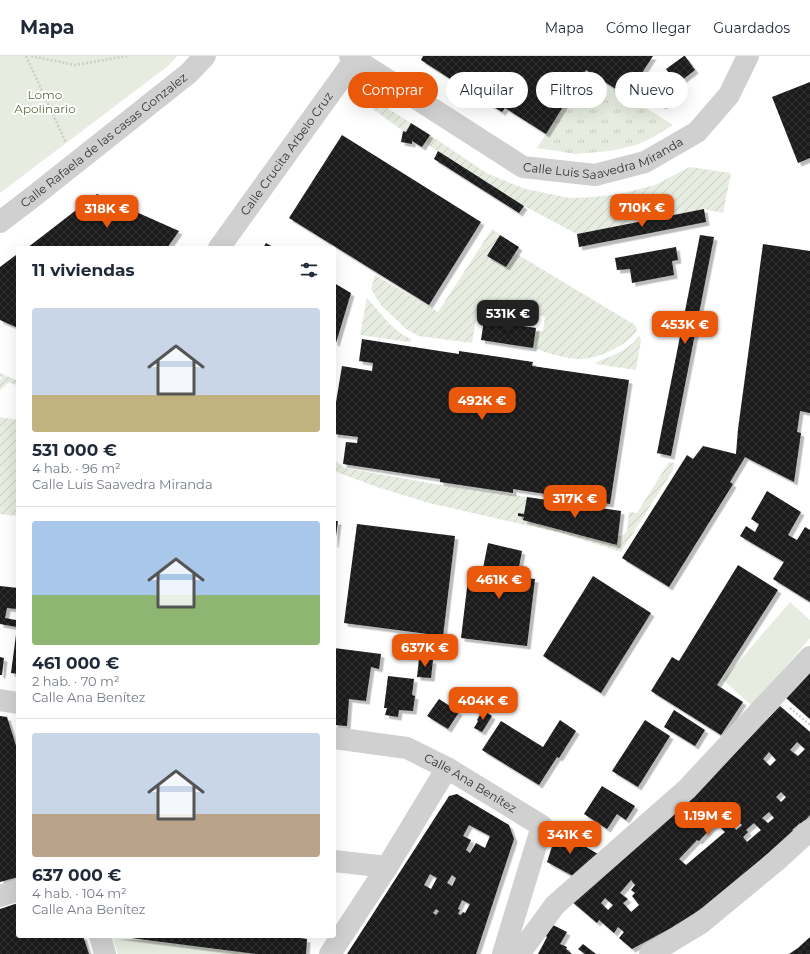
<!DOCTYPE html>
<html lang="es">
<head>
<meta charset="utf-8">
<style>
	:root { --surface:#fff; --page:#f2f2f3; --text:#1f2937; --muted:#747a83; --line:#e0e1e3; --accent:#ea580c }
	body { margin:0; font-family:Montserrat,sans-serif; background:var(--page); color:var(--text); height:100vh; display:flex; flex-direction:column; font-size:15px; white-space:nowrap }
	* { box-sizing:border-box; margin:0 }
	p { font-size:13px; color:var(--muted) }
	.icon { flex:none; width:22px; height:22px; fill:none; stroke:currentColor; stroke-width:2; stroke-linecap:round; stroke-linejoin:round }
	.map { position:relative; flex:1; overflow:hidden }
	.drawer { position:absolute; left:16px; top:190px; width:320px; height:692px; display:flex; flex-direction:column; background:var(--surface); border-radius:4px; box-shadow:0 4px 16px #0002 }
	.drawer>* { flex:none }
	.guide { position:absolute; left:348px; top:16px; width:380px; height:36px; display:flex; gap:8px }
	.price { position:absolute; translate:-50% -34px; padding:0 9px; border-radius:8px; background:var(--accent); color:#fff; font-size:13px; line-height:26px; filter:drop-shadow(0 1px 2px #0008) }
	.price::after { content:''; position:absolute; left:50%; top:24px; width:12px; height:9px; margin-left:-6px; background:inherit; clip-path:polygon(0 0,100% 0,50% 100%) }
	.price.selected { background:#222; color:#fff }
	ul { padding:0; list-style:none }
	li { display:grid; align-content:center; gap:8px; height:212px; padding:0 16px }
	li+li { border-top:1px solid var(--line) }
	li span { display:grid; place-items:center; height:124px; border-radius:4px; color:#555 }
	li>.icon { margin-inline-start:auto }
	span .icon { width:72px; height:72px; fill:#fffc; stroke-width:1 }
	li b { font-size:17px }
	h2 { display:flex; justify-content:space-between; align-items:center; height:48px; padding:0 16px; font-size:17px }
	.chip { padding:0 14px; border-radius:18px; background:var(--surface); box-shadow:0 4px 16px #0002; font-size:14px; line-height:36px }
	.chip.selected { background:var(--accent); color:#fff }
	header { display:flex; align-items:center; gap:24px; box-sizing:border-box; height:56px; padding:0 20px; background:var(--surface); border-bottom:1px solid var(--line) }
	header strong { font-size:19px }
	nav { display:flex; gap:22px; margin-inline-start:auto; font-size:14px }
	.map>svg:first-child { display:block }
	.grass { fill:url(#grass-tufts) }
	.park { fill:#e6ecdf }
	.garden { fill:url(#garden-furrows) }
	.building { fill:url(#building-cross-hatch); fill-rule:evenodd; filter:url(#shadow) }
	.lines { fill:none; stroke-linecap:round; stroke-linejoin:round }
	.path { stroke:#cdcdcd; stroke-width:2.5; stroke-dasharray:2 2; stroke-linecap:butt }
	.street { stroke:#d0d0d0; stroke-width:22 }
	.labels { text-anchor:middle; stroke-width:4; stroke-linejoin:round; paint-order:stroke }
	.park-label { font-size:12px; fill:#56703f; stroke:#fff }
	.street-label { font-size:12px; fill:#333; stroke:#fff }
</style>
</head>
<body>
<header>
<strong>Mapa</strong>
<nav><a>Mapa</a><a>Cómo llegar</a><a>Guardados</a></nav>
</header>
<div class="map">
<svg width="810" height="898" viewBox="0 0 810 898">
	<defs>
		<pattern id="grass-tufts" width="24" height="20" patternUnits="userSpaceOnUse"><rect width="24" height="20" fill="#e6ecdf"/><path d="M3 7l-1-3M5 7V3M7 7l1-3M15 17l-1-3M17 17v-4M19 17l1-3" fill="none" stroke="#c6cbc0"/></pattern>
		<pattern id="garden-furrows" width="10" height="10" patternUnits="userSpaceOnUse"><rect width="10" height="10" fill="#e6ecdf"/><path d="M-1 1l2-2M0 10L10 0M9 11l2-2" fill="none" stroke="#c6cbc0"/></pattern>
		<pattern id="building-cross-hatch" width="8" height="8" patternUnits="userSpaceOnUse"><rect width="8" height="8" fill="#1a1a1a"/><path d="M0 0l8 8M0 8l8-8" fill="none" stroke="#333"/></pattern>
		<filter id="shadow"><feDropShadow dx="3.5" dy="3.5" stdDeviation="0" flood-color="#0004"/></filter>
	</defs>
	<rect width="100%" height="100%" fill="#fff"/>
	<path class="grass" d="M586,14l87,55 -23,14 -14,6 -26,6 -34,3 -39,-6z"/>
	<path class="park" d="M0,0h177l-9,10 -168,127z
		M790,546l20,18v18l-58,68 -29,-26z
		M112,880l5,1 139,17h-138z"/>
	<path class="garden" d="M368,40l43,27 -5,9 -3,-1 -41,-30z
		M430,79l58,39 38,15 43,9 26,-1 29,-4 31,-8 35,-18 41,6 -8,40 -19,-4 -127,25 -53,-28 -99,-63z
		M492,173l8,6 -12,21 18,11 9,-14 120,72 2,5c-9,15 -38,29 -56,29 -16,0 -33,-6 -48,-11l3,-17h7l2,-14 -13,-4 -54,-6 -6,36 -53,-7 -13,-7 -25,-24 -10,-16 4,-14 63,37z
		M367,242c15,16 22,30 44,41v2l-2,1 -49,-7z
		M639,280l2,4 -5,30 -40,-6 1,-2c14,-6 34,-13 42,-26z
		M0,317l18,8v5l-9,-4 -9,8v-10l2,-2 -2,-1z
		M0,361l18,3v96l-18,-2z
		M334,404l11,8 90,16 92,13 -3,17 -6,-1v3l6,1v3l93,25 1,-9h4l5,-5 2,-19 8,1 32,-51 5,1 -1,7 -52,82 -60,-19 -132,-30 -52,-16 -43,-16z"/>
	<path class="building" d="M423,0h230l-26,40 -41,-26 -40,64 -41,-26 -3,4 -13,-8 -68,-44z
		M684,0h1l10,14 -18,14 -11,-15z
		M670,21l11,16 -19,13 -11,-15z
		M810,26v76l-12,5 -26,-66z
		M411,67l19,12 -8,12 -10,-6v3l-11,-2 2,-11 3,1z
		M342,79l139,87 -52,83 -140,-87z
		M438,95l86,55 -5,7 -85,-54z
		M97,138l28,13 54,24 -12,17h-140z
		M704,153l2,13 -127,25 -2,-13z
		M500,179l19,12 -13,20 -19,-11z
		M700,179l14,2 -43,219 -14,-3z
		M266,187l9,5h-12z
		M763,188l47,7v162l-10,-2 -3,21 4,1 -7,49 -49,-25 -15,25 3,2 -64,103 -47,-29 65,-103 6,4 10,-13 33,8 2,-25z
		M676,191l2,13 -6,1 2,14 -42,8 -2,-14 -13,1 -2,-12z
		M16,199l2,1v72l-18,-8v-53z
		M334,227l17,10 -15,50 -2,-1z
		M484,264l52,8 -3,20 -52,-8z
		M362,283l97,15v-3l74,11 -1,4 97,14 -19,124 -97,-15v4l-73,-11v-3l-97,-15 3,-22 11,1 1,-6 -24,-3v-20l8,-48 30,5 1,-8 -14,-2z
		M767,435l34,21 -13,23 9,5 8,-13 5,3v72l-37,-23 11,-17 -44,-26 6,-10 9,6 4,-8 -8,-5z
		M527,441l94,14 -4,34 -94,-25 1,-3 -6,-1v-3l6,1z
		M334,465h4l-3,23h-1z
		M357,468l98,12 -12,100 -99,-13z
		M488,487l34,8 -5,26 18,2 -8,67 -66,-8 8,-67 13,2z
		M738,509l40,25 -61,95 26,17 -22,33 -70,-44 21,-34 7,4z
		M593,520l58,37 -50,80 -58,-37z
		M0,530l18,2v86l-7,-1 6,-46 -17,-3zM7,552l10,1 -1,11 -11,-2z
		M334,592l47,6 -2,15 -8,-2 -5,34 -17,-2 -2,27 -13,-1z
		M0,601l4,1 -2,17h-2z
		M419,603l14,1 -2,18 -14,-1z
		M810,615v48l-24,-21z
		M388,620l26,3 -2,16 3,1 -2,15 -14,-1 -1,7 -13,-2 2,-7h-3z
		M439,643l20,13 -11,17 -21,-13z
		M780,650l30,26v83l-8,9 -2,-1 -8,7 2,1 -82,71 -41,26 -39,21 -13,-11 5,-6 -6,-5 -4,6 -15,-13 -2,3 -26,-22 155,-139zM797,686l8,7 -7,7 -8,-6zM769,696l7,8 -6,6 -7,-7zM781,736l5,5 -5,5 -5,-5zM769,756l5,6 -6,5 -6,-5zM737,764l5,5 -6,5 -4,-5zM716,767l9,9 -39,33 -7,-6 18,-19 2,1zM754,767l7,7 -14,12 -4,-5 5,-5 -2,-2zM631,824l4,5 -4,5 4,3 -3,3 7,9 -8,7 -8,-9 5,-4 -8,-6zM605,842l8,7 -5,5 -7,-7z
		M483,654l9,6 -10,16 -8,-4 4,-7 -1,-1z
		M674,654l31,20 -10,16 -31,-19z
		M0,660l7,1 11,35v125l-18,5z
		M560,664l16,11 -17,27 -2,-1 -18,28 -57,-35 19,-29 42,26z
		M645,664l25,16 -32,51 -26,-16z
		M602,730l33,20 -9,14 -9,-6 -10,15 -23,-15z
		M457,738l52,31 5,14 -38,115h-129l102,-158zM469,769l21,11 -5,12 -9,-5 -6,10 -4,-3 5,-10 -8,-4zM430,818l7,4 -6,11 -7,-4zM452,819l4,3 -4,8 -5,-3zM462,844l8,4 -5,9 -2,-1 -2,3 -3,-1 2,-4 -2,-1zM436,853l3,2 -3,4 -3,-2z
		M556,778l13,3 29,17 -25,22 -26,-14z
		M18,847v33h65l6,18h-89v-45z
		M553,869l14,7 -7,12 7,3 -1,2 6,5h-34l9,-17 -1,-1z
		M115,880h172l20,3 -1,15h-50z
		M810,881v17h-21l9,-6z
		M583,888l13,10h-11l-7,-5z"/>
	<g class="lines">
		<path class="path" d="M26,0l40,87
			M31,0l44,9 52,-9
			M790,652l20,17"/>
		<g class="street">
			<path id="s1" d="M350,0l173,111 72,8 50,-13 52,-30 32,-37 19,-39"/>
			<path id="s2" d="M0,166l34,-26 155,-123 16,-17"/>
			<path id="s3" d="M219,192l136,-189"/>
			<path d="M0,644l18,3"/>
			<path id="s4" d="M334,682l73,10 40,20 95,58 -39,128"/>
			<path d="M334,805l53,6"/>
			<path d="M0,840l18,-6"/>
			<path d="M100,880l5,18"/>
			<path d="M330,898l57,-87 60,-99"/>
			<path d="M519,898l36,-49 132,-116 123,-132"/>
			<path d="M650,898l51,-31 75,-62 34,-31"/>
		</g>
	</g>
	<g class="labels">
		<g class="park-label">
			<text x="45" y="43">Lomo<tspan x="45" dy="14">Apolinario</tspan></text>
		</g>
		<g class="street-label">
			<text dy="4" stroke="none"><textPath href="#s2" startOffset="132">Calle Rafaela de las casas Gonzalez</textPath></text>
			<text dy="4" stroke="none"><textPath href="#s1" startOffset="289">Calle Luis Saavedra Miranda</textPath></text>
			<text dy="4" stroke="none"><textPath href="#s3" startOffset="116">Calle Crucita Arbelo Cruz</textPath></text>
			<text dy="4" stroke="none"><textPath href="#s4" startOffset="146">Calle Ana Benítez</textPath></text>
		</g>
	</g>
</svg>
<b class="price" style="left:642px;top:172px">710K €</b>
<b class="price" style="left:107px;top:173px">318K €</b>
<b class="price selected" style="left:508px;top:278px">531K €</b>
<b class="price" style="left:685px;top:289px">453K €</b>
<b class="price" style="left:482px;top:365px">492K €</b>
<b class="price" style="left:575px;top:463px">317K €</b>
<b class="price" style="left:499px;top:544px">461K €</b>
<b class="price" style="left:425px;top:612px">637K €</b>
<b class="price" style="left:483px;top:665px">404K €</b>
<b class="price" style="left:708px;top:780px">1.19M €</b>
<b class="price" style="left:570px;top:799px">341K €</b>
<div class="guide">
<a class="chip selected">Comprar</a>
<a class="chip">Alquilar</a>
<a class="chip">Filtros</a>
<a class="chip">Nuevo</a>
</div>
<section class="drawer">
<h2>11 viviendas<svg class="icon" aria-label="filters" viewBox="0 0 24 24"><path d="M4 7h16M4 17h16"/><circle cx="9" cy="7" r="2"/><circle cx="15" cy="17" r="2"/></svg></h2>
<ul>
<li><span style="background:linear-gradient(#c9d6e8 70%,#c2b280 0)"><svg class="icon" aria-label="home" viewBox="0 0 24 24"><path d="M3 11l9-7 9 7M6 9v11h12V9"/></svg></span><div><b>531 000 €</b><p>4 hab. · 96 m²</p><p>Calle Luis Saavedra Miranda</p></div></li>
<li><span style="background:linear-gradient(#a9c7e8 60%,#8fb573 0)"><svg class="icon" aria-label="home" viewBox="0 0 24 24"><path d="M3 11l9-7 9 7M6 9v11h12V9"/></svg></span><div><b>461 000 €</b><p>2 hab. · 70 m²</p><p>Calle Ana Benítez</p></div></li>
<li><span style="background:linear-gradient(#c9d6e8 65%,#b9a48a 0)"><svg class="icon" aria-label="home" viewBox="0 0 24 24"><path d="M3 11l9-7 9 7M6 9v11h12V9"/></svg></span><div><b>637 000 €</b><p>4 hab. · 104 m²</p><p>Calle Ana Benítez</p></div></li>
</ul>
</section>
</div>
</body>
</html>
